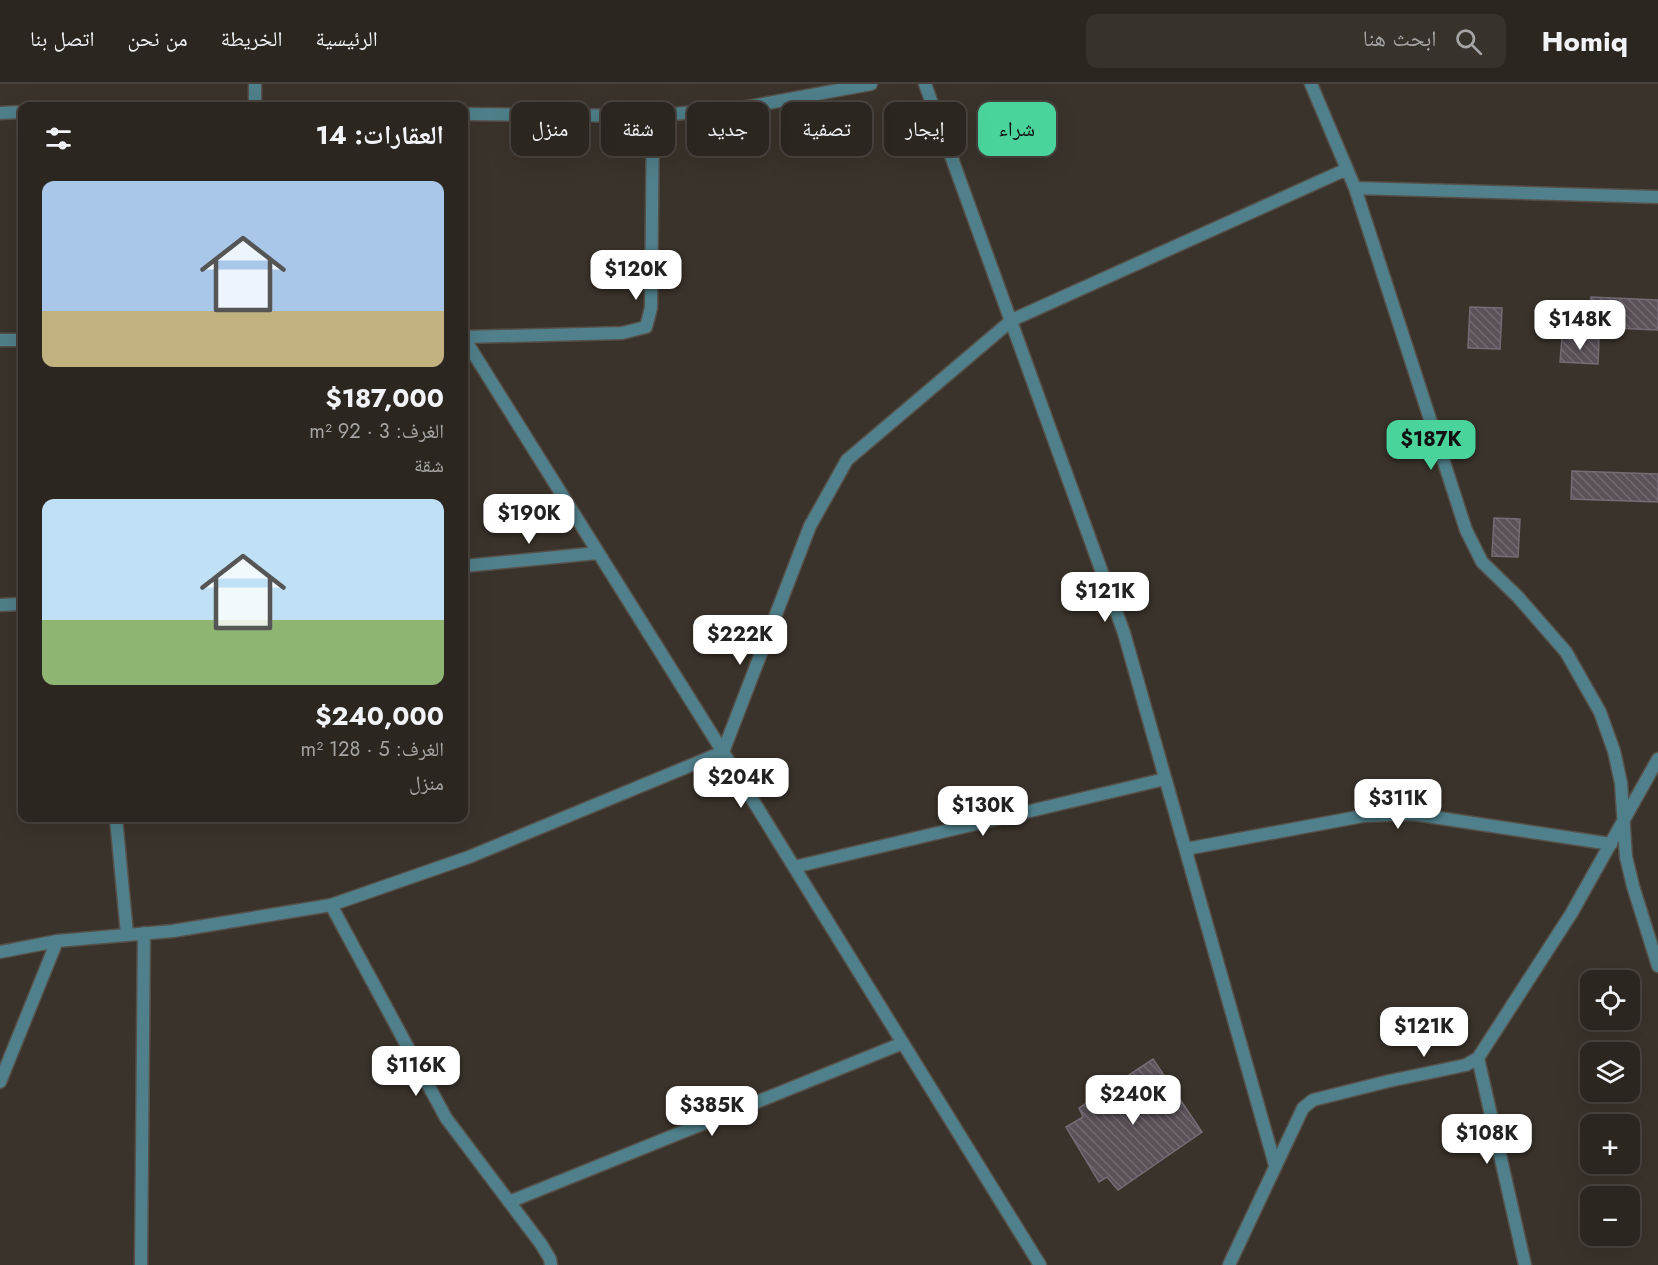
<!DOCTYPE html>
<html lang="ar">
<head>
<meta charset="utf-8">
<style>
	:root { --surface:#2c2620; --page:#38322d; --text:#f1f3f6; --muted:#a6a5a5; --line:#48433e; --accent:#4ad49c }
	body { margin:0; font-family:Jost,"Noto Naskh Arabic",sans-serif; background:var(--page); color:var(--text); direction:rtl; height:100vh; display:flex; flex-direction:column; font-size:22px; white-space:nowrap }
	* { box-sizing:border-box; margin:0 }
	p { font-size:20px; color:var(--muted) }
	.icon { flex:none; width:33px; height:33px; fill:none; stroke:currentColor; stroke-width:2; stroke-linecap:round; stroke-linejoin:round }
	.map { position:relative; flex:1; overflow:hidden; direction:ltr }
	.sheet { position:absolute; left:18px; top:18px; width:450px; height:720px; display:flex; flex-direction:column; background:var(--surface); border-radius:12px; box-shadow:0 6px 24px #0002,0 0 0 2px var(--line); direction:rtl }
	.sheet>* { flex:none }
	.hud { position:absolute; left:486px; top:18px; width:570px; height:54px; direction:rtl; display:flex; gap:12px }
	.buttons { position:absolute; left:1580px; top:886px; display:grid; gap:12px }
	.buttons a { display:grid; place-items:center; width:60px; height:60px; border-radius:12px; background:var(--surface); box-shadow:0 6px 24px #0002,0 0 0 2px var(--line); font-size:30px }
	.price { position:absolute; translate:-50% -51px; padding:0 14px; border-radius:12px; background:#fff; color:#222; font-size:20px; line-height:39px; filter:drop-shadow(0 2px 3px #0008) }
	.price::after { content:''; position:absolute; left:50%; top:36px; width:18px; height:14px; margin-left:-9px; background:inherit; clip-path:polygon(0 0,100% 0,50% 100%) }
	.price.selected { background:var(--accent); color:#111 }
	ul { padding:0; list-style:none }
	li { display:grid; align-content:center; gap:12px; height:318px; padding:0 24px }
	li span { display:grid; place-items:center; height:186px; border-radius:12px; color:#555 }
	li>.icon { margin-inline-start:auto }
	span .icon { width:108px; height:108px; fill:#fffc; stroke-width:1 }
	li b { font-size:26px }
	h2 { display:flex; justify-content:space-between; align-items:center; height:72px; padding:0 24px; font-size:26px }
	.tag { padding:0 21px; border-radius:12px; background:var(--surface); box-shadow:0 6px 24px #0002,0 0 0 2px var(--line); font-size:21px; line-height:54px }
	.tag.selected { background:var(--accent); color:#111 }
	header { display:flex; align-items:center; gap:36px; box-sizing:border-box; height:84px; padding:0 30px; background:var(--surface); border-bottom:2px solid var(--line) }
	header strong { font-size:28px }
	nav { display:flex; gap:33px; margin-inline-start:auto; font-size:21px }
	.search { width:420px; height:54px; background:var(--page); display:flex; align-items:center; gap:15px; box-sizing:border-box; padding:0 21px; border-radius:12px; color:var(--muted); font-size:22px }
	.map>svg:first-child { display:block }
	.building { fill:url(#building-back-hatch); stroke:#756c75; stroke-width:1.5 }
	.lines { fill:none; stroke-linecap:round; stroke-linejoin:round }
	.minor-casing { stroke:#575049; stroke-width:15 }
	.minor { stroke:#4f808b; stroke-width:12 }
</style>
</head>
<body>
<header>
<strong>Homiq</strong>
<div class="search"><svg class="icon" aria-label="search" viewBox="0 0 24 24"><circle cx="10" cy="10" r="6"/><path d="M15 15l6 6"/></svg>ابحث هنا</div>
<nav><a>الرئيسية</a><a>الخريطة</a><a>من نحن</a><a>اتصل بنا</a></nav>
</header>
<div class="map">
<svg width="1658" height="1181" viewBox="0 0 1658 1181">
	<defs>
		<pattern id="building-back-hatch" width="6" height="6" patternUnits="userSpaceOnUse" patternTransform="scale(1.5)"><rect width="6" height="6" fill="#5a5159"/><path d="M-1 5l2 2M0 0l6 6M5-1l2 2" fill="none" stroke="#726a71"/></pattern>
	</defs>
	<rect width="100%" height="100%" fill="#3a332b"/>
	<path class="building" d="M1591,213l67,3v30l-69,-3z
		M1470,223l32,1 -2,41 -32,-1z
		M1562,254l37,1 -1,25 -38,-2z
		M1572,387l86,3v28l-87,-3z
		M1494,434l26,1 -2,38 -26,-1z
		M1153,975l49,73 -84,58 -11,-13 -8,5 -33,-55 17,-10 -4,-9z"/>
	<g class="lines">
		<g class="minor-casing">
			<path id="minor" d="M255,0v22
				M925,0l199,549 151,532
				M1311,0l44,104 111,342 16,32 36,35 48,55 34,60 14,39 7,32 5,74 7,29 25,80
				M0,29l22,-1
				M464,30l189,2 94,-9 124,-23
				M1355,104l303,9
				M464,253l158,-4 24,-6 5,-19 2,-192
				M464,254l259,414 317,513
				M0,256h22
				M464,482l134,-13
				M0,521l22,-1
				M116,734l11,116
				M1186,765l177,-33 50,-2 198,30
				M794,783l371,-88
				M331,821l115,213 95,126 9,15 1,6
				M0,868l57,-11 116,-10 158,-26 138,-48 254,-105 87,-226 37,-66 165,-140 335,-151
				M1478,974l47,207
				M0,998l57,-141
				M509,1118l394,-159
				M141,1181l3,-332
				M1229,1181l74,-157 10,-8 76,-19 77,-16 12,-7 93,-144 87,-155"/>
		</g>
		<use href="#minor" class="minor"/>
	</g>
</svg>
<div class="buttons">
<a><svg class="icon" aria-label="locate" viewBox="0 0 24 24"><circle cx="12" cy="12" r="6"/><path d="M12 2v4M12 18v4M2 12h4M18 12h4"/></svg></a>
<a><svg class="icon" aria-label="layers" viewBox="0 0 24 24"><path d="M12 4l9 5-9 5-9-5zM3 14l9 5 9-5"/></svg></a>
<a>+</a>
<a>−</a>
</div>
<b class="price" style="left:636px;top:217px">$120K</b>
<b class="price" style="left:1580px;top:267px">$148K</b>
<b class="price selected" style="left:1431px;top:387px">$187K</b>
<b class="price" style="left:529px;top:461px">$190K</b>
<b class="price" style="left:1105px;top:539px">$121K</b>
<b class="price" style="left:740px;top:582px">$222K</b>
<b class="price" style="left:741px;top:725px">$204K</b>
<b class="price" style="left:1398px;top:746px">$311K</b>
<b class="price" style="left:983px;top:753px">$130K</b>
<b class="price" style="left:1424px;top:974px">$121K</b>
<b class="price" style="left:416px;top:1013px">$116K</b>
<b class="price" style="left:1133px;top:1042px">$240K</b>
<b class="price" style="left:712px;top:1053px">$385K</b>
<b class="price" style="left:1487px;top:1081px">$108K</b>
<div class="hud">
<a class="tag selected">شراء</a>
<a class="tag">إيجار</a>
<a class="tag">تصفية</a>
<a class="tag">جديد</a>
<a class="tag">شقة</a>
<a class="tag">منزل</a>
</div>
<section class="sheet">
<h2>العقارات: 14<svg class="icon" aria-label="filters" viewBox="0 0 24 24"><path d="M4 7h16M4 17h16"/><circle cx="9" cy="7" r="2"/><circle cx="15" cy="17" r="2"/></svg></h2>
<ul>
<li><span style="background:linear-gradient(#a9c7e8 70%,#c2b280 0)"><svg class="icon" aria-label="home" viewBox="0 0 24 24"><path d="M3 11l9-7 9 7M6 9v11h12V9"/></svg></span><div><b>$187,000</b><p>الغرف: 3 · 92 m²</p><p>شقة</p></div></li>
<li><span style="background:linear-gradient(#bfe0f5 65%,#8fb573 0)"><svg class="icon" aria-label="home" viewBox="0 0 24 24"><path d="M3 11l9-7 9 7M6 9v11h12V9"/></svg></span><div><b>$240,000</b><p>الغرف: 5 · 128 m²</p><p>منزل</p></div></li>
</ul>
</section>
</div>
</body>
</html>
